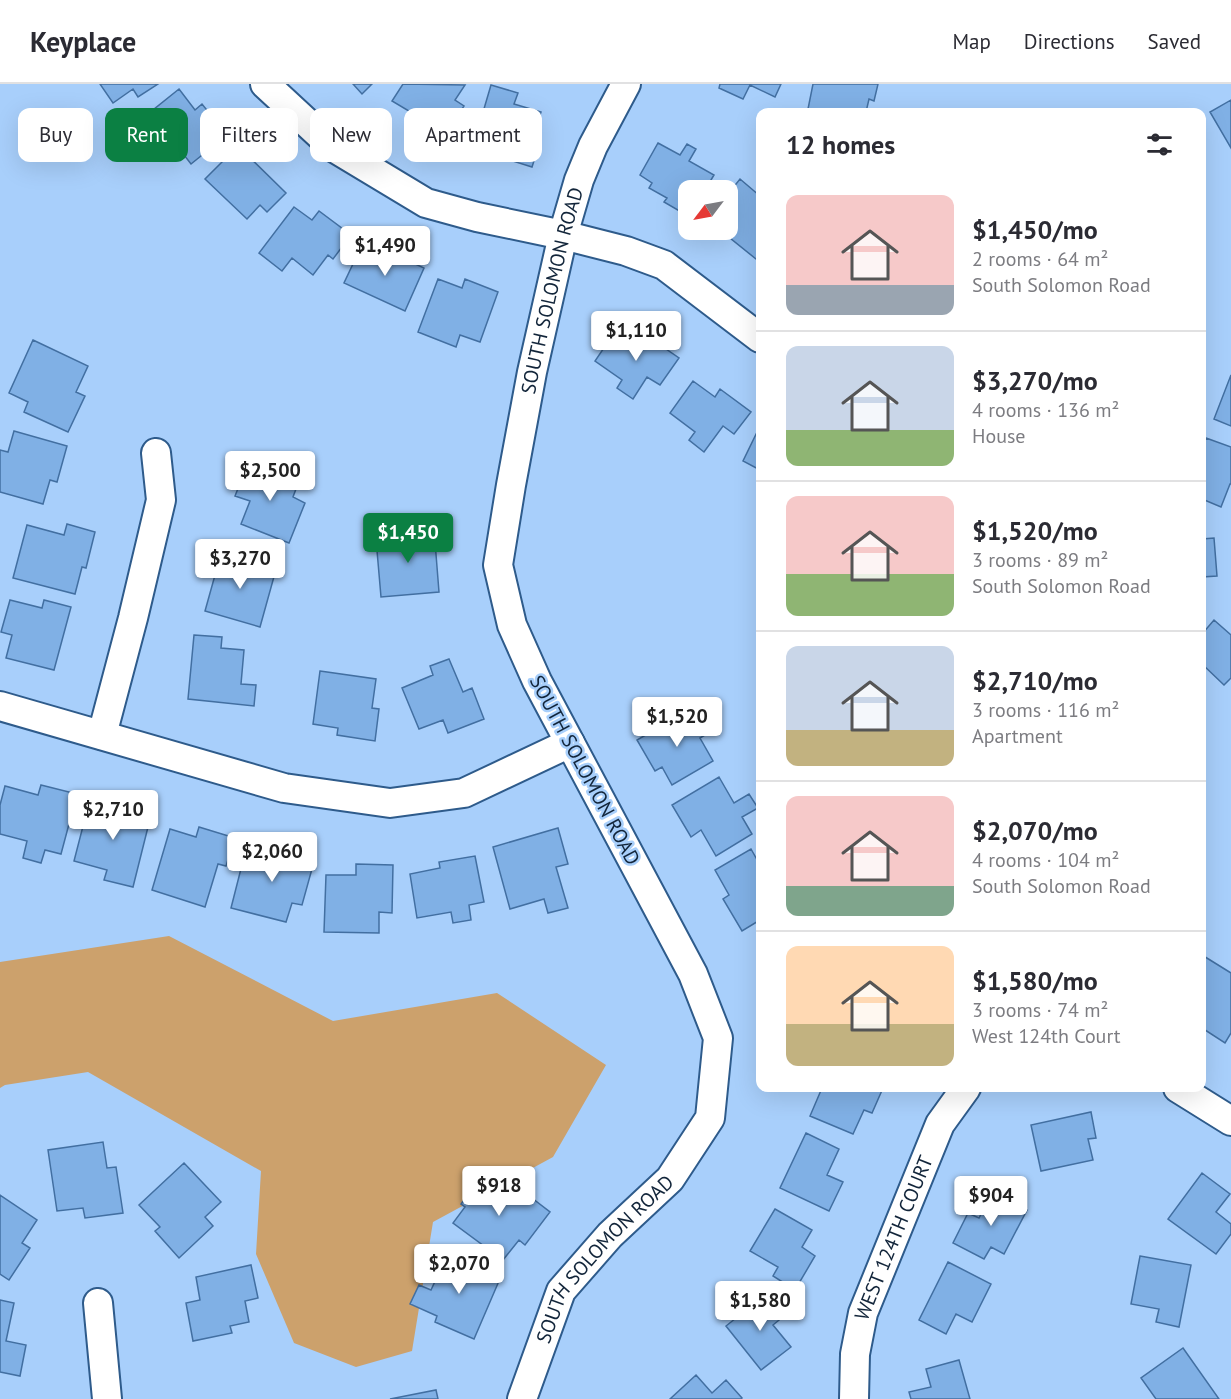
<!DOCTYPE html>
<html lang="en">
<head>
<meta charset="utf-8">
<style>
	:root { --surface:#fff; --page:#f2f2f3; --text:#2b2b33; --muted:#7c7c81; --line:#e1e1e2; --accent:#0b8043 }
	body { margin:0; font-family:"PT Sans",sans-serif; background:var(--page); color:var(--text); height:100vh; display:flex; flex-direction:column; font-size:22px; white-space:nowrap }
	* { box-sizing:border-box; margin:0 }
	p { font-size:20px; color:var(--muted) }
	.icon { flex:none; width:33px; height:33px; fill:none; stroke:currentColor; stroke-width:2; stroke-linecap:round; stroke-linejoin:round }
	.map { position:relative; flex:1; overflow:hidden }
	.sheet { position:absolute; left:756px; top:24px; width:450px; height:984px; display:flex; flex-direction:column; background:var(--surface); border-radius:12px; box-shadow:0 6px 24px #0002 }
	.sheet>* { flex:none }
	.top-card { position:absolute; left:18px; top:24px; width:570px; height:54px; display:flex; gap:12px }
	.needle { width:39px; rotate:238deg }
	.controls { position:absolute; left:678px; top:96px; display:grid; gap:12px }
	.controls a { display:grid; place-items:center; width:60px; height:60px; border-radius:12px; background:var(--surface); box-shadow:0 6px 24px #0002; font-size:30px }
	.price { position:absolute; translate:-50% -51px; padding:0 14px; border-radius:6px; background:#fff; color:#222; font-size:20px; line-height:39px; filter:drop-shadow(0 2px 3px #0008) }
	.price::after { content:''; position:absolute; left:50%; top:36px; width:18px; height:14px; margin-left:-9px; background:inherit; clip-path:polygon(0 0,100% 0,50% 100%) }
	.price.selected { background:var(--accent); color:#fff }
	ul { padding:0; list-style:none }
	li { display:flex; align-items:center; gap:18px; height:150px; padding:0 30px }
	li+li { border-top:2px solid var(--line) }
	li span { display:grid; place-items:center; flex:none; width:168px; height:120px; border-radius:12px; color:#555 }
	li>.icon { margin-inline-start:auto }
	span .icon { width:72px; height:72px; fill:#fffc; stroke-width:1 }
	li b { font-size:26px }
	h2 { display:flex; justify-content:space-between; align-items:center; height:72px; padding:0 30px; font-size:26px }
	.pill { padding:0 21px; border-radius:12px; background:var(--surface); box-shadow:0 6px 24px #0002; font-size:21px; line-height:54px }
	.pill.selected { background:var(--accent); color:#fff }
	header { display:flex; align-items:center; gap:36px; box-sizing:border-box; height:84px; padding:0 30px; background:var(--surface); border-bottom:2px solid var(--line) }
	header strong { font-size:28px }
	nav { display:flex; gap:33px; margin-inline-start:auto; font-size:21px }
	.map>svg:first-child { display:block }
	.green { fill:#cca16c }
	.building { fill:#80b0e5; stroke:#426fa1; stroke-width:1.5 }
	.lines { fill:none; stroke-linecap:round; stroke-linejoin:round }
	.minor-casing { stroke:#2e5b8b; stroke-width:32 }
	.minor { stroke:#fff; stroke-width:28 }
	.labels { text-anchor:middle; stroke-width:5; stroke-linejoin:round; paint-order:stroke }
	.street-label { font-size:20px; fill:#12253a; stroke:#a8cffb }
</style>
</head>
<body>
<header>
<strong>Keyplace</strong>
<nav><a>Map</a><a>Directions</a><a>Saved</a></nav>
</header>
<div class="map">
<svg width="1231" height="1315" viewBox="0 0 1231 1315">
	<rect width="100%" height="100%" fill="#a8cffb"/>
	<path class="green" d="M169,852l164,85 164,-28 109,72 -53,92 -120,65 -21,129 -56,16 -62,-24 -38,-89 5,-83 -173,-99 -83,13 -5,3v-126z"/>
	<path class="building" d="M100,0h58l-20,13 -5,-8 -20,14z
		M353,0h19l-10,10z
		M403,0l62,1 -10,15 9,6 -23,36 -32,-20 5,-8 -22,-13z
		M720,0h61l-6,13 -25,-12 -7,14 -24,-11z
		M813,0h65l-4,17 -5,-2 -3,13h-42l-16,-3z
		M491,1l27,8 -4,11 27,8 -8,24 8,3 -9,28 -35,-11 4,-13 -25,-7z
		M179,5l16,21 7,-6 25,31 -36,29 -10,-13 -11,9 -11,-14 8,-7 -19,-25z
		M1231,16v48l-21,-36z
		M658,59l22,12 7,-11 9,5 -7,12 25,14 -9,15h-17v26l-24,-14 3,-4 -18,-10 3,-5 -12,-8z
		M238,62l48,47 -19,19 -7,-7 -13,14 -42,-40z
		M740,95l20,17v58l-4,5 -36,-29h8v-36z
		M294,123l18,13 7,-9 32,24 -18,24 -5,-4 -15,20 -21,-17 -10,13 -23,-18z
		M361,163l26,12 3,-7 34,16 -19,43 -61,-28z
		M438,195l24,9 3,-9 33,13 -18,50 -20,-7 -4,12 -38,-15z
		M616,246l24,16 7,-10 32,22 -19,27 -13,-8 -14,22 -16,-11 5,-8 -27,-19z
		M33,256l55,26 -12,26 9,4 -17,36 -44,-20 4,-10 -19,-9z
		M1231,291v51l-17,-7z
		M693,297l22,16 5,-8 31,23 -17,22 -11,-8 -19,26 -15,-12 6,-8 -25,-19z
		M760,342v44l-17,-9z
		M14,347l53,15 -10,36 -7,-2 -7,24 -43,-12v-42l8,2z
		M1206,354l25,9v37h-1l-9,23 -19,-8v-49z
		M249,377l50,20 -6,16 12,6 -16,40 -48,-19 9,-23 -15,-5z
		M67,440l28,8 -9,36 -4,-1 -7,27 -62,-16 14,-53 37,10z
		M434,445l5,63 -58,5 -5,-58 32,-3v-5z
		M1214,454l3,38 -15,1 2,22h-2v-60z
		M222,466l27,8 -2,7 28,8 -15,54 -55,-16z
		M10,516l32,8 2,-8 27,7 -17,63 -48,-12 6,-23 -11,-3z
		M1214,536l17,15v43l-7,7 -22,-21v-30z
		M194,551l28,2 -1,11 23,2 -3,34 15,1 -2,21 -66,-7z
		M449,575l14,33 9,-4 12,31 -36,14 -5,-13 -24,9 -17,-41 31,-13 -3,-9z
		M320,587l56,8 -4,29 7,1 -4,32 -38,-6 1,-7 -25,-4z
		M701,631l9,17 -10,6 13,23 -41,24 -10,-18 -7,4 -18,-31 41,-24 6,9z
		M719,693l15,26 15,-9 9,14 -16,9 10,17 -36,22 -15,-26 -10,7 -19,-32z
		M41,701l36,9 -16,60 -16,-4 -4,13 -18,-5 4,-17 -27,-7v-29l5,-19 33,9z
		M90,715l61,16 -18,72 -29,-7 3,-10 -33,-9z
		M199,743l36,11 -9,28 -8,-2 -13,43 -53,-17 18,-61 26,8z
		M558,744l10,36 -12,3 12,41 -20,5 -4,-14 -34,10 -17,-62z
		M276,764l39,10 -13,47 -10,-2 -6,19 -55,-14 15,-59 28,7z
		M751,765l9,16v55l-18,11 -19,-32 6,-4 -14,-25z
		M475,772l9,46 -15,3 2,15 -18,3 -2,-11 -34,6 -7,-44 30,-6 -1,-6z
		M356,780l37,1 -1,48 -13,-1v21l-55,-1 2,-57h30z
		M1202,871l29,18v60l-6,10 -23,-15z
		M822,1004h61l-11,25 -8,-3 -11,24 -43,-18z
		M1091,1028l5,26 -8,1 5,21 -52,11 -10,-46z
		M806,1049l33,16 -12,26 16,7 -14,29 -49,-23z
		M103,1058l4,26 9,-1 7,46 -38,5 -2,-10 -26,3 -9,-61z
		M184,1079l37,39 -16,15 8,9 -34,32 -24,-27 5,-4 -21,-22z
		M1202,1089l28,21 -14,18 15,12v10l-15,20 -48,-35z
		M483,1090l35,26 6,-8 26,20 -25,33 -6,-5 -16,20 -50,-37 12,-16 -4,-3z
		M992,1108l35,18 -23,44 -13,-7 -7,12 -31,-16 15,-30 11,5z
		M0,1111l37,25 -15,23 8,5 -21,32 -9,-6z
		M775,1125l37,21 -10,17 13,9 -20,34 -22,-14 5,-9 -28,-16z
		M449,1167l53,23 -28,65 -39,-17 2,-6 -27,-12 9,-19 12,5z
		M1140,1172l51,9 -12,62 -23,-5 3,-13 -28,-5z
		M948,1178l43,22 -19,38 -16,-8 -10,20 -27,-14z
		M251,1181l7,33 -13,3 4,21 -19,4 2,7 -39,8 -7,-38 14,-3 -4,-23z
		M766,1210l18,22 -11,9 18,22 -30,23 -35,-44z
		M0,1216l14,3 -8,38 20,4 -6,31 -20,-4z
		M1183,1264l36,51h-63l-15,-21z
		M959,1276l11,39h-59l-2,-7 22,-5 -5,-18z
		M696,1291l16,18 14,-13 16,18 -1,1h-71z
		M436,1306l2,9h-48z"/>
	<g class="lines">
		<g class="minor-casing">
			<g id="minor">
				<path d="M265,0l68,63 93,56 51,14 86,18 63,16 38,14 96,73"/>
				<path d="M0,622l284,82 106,15 74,-10 106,-50"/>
				<path d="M102,651l31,-117 28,-118 -5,-47"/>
				<path d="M1178,1004l53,33"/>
				<path d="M98,1219l9,96"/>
				<path id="s1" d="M522,1315l39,-108 49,-56 60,-56 40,-61 8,-80 -25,-64 -156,-293 -25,-56 -14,-60 13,-80 21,-113 31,-137 16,-55 14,-34 33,-62"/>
				<path id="s2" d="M854,1315l1,-45 8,-41 77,-189 26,-36"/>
			</g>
		</g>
		<use href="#minor" class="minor"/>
	</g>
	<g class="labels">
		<g class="street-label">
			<text dy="7" stroke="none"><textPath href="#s1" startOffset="1228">SOUTH SOLOMON ROAD</textPath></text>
			<text transform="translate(585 686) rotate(62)" y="7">SOUTH SOLOMON ROAD</text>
			<text dy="7" stroke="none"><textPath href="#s2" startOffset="168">WEST 124TH COURT</textPath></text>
			<text dy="7" stroke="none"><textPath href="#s1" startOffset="166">SOUTH SOLOMON ROAD</textPath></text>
		</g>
	</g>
</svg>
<div class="controls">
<a><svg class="needle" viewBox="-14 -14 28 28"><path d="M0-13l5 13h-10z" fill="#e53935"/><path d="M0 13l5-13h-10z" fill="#7c7c81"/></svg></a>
</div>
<b class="price" style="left:385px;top:193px">$1,490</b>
<b class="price" style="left:636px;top:278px">$1,110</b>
<b class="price" style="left:270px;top:418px">$2,500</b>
<b class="price selected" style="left:408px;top:480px">$1,450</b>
<b class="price" style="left:240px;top:506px">$3,270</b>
<b class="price" style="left:677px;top:664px">$1,520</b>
<b class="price" style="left:113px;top:757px">$2,710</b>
<b class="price" style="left:272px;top:799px">$2,060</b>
<b class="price" style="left:499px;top:1133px">$918</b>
<b class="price" style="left:991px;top:1143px">$904</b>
<b class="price" style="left:459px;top:1211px">$2,070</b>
<b class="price" style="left:760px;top:1248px">$1,580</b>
<div class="top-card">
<a class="pill">Buy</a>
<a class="pill selected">Rent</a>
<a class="pill">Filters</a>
<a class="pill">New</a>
<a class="pill">Apartment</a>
</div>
<section class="sheet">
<h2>12 homes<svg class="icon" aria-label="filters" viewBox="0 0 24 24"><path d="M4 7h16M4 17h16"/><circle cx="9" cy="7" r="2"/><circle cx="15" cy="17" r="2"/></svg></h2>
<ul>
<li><span style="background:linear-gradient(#f6c9c9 75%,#9aa5b1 0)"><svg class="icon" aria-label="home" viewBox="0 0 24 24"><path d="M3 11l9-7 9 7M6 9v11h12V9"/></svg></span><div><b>$1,450/mo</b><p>2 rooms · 64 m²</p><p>South Solomon Road</p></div></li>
<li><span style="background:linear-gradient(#c9d6e8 70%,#8fb573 0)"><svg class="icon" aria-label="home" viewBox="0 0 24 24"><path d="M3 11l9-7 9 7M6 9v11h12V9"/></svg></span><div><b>$3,270/mo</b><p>4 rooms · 136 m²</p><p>House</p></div></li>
<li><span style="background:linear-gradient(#f6c9c9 65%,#8fb573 0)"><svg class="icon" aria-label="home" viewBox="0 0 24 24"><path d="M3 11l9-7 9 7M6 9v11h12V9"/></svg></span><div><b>$1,520/mo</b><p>3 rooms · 89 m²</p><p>South Solomon Road</p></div></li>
<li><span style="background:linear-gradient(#c9d6e8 70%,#c2b280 0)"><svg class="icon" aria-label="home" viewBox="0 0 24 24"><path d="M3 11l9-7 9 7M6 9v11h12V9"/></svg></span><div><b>$2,710/mo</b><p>3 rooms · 116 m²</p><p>Apartment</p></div></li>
<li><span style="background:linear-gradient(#f6c9c9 75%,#7fa58c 0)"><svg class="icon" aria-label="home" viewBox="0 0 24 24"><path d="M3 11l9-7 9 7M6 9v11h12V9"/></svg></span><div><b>$2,070/mo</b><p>4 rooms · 104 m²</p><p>South Solomon Road</p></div></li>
<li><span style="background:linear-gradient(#ffd9b3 65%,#c2b280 0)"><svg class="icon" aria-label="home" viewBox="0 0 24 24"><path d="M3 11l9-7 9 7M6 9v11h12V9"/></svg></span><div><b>$1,580/mo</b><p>3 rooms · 74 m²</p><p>West 124th Court</p></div></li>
</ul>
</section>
</div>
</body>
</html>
